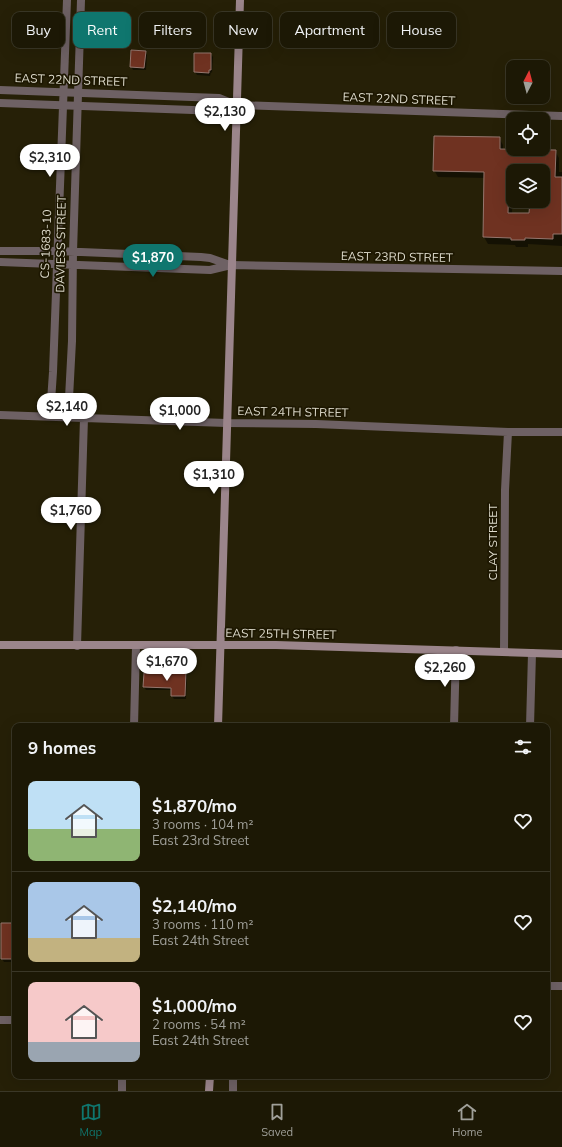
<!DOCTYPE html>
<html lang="en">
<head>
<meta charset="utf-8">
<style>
	:root { --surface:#1c1805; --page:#292513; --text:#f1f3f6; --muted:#a0a09a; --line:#3a3727; --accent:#0f766e }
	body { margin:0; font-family:Mulish,sans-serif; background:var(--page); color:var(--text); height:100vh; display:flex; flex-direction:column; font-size:15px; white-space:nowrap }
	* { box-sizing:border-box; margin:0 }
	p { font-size:13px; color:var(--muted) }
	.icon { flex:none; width:22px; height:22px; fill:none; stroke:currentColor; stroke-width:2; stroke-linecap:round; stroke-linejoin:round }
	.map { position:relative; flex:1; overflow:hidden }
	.details { position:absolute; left:12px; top:723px; width:538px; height:356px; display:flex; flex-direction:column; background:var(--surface); border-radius:8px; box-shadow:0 4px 16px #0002,0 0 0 1px var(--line) }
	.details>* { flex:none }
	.guide { position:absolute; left:12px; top:12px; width:538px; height:36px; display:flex; gap:8px }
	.needle { width:26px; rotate:6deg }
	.buttons { position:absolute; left:506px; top:60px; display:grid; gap:8px }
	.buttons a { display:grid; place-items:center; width:44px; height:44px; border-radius:8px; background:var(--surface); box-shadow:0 4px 16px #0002,0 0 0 1px var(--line); font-size:20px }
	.price { position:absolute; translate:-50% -34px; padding:0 9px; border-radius:14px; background:#fff; color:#222; font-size:13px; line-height:26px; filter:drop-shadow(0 1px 2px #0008) }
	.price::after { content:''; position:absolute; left:50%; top:24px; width:12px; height:9px; margin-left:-6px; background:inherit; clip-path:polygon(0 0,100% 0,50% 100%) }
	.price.active { background:var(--accent); color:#fff }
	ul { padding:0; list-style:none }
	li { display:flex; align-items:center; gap:12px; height:100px; padding:0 16px }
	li+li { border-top:1px solid var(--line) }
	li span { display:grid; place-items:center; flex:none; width:112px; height:80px; border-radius:8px; color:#555 }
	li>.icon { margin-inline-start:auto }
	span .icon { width:48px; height:48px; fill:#fffc; stroke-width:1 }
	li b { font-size:17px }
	h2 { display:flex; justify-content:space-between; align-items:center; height:48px; padding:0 16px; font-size:17px }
	.pill { padding:0 14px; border-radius:8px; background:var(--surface); box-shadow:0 4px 16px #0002,0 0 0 1px var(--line); font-size:14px; line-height:36px }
	.pill.active { background:var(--accent); color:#fff }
	.menu { display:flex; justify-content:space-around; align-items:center; height:56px; border-top:1px solid var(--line); background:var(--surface); font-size:11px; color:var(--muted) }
	.menu a { display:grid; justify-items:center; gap:2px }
	.menu .active { color:var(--accent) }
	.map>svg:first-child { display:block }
	.shadow { fill:#0007; fill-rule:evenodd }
	.building { fill:#6f3221; stroke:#94766e; fill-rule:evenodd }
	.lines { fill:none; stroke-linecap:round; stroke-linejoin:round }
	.street { stroke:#6e6164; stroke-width:8 }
	.secondary { stroke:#9b858b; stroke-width:8 }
	.labels { text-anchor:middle; stroke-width:3.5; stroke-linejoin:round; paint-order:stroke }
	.street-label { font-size:12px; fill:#dedbcc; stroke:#1d1701 }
</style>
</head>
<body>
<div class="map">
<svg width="562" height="1091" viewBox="0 0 562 1091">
	<rect width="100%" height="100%" fill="#262007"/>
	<path class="shadow" d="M107,22l2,3v12h-13l-1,-3z
		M145,52l2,3 -1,15h-13l-2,-4z
		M195,54h16l2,3 -1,16 -1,-1 -1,4 -13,-1 -2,-3z
		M499,138l4,7v5l52,1 4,7v14h3v74l-34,-2v3h-12l-1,-2 -27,-1 -4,-7 1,-59 -47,-1 -4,-7zM513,171h30v30h-12l-1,13h-18z
		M185,672l2,3 -1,24h-12l-2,-3v-6h-26l-2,-3v-13l29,1z
		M15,924v38h-11l-2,-3z"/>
	<path class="building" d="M94,21h14v13h-14z
		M131,50l15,1 -2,17 -14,-1z
		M194,53h17v17h-2v3l-15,-1z
		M434,136l66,1v12l56,1 -1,27h7v57h-9v5l-28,-1v2h-14v-2l-28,-1 1,-65 -51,-1zM513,171h30v30h-13l-1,12h-21l1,-35h4z
		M172,671h14l-1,25h-14v-8l-28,-1 1,-14 28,1z
		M1,923h14v36h-14z"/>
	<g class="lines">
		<path class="street" d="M0,90l219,8 17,7
			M0,103l220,8 16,-6 326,11
			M0,251h57l144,6 9,1 20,7
			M0,262l210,8 21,-5 331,6
			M0,415l226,8 90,1 192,8h54
			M50,416l3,-44 14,-372
			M68,417l4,-76 1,-89 8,-252
			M77,646l7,-228
			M504,652l1,-162 3,-58
			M134,726l2,-80
			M454,726l2,-76
			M530,726l2,-73
			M547,986h15
			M0,1020h15
			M122,1091v-15
			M233,1091v-15"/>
		<path class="secondary" d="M0,645h276l286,9
			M218,726l22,-726
			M209,1091l1,-15"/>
	</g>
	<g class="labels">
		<g class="street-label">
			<text transform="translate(71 80) rotate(2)" y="4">EAST 22ND STREET</text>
			<text transform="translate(399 99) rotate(2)" y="4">EAST 22ND STREET</text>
			<text transform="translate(46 244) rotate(-88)" y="4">CS-1683-10</text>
			<text transform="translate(61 244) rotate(-89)" y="4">DAVIESS STREET</text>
			<text transform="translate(397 257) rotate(1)" y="4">EAST 23RD STREET</text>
			<text transform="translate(293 412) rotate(1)" y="4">EAST 24TH STREET</text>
			<text transform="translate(493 542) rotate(-90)" y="4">CLAY STREET</text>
			<text transform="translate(281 634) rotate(1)" y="4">EAST 25TH STREET</text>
		</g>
	</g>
</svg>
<div class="buttons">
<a><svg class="needle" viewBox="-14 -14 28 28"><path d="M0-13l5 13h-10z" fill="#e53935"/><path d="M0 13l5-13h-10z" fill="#a0a09a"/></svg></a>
<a><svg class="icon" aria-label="locate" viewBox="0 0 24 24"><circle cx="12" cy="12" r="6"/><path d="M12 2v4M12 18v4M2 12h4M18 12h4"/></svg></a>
<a><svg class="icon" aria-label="layers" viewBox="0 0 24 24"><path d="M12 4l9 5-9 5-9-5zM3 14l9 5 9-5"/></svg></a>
</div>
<b class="price" style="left:225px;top:132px">$2,130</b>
<b class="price" style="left:50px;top:178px">$2,310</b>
<b class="price active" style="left:153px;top:278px">$1,870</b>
<b class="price" style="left:67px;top:427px">$2,140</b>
<b class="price" style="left:180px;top:431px">$1,000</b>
<b class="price" style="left:214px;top:495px">$1,310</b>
<b class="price" style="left:71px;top:531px">$1,760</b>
<b class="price" style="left:167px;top:682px">$1,670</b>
<b class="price" style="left:445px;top:688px">$2,260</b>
<div class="guide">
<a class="pill">Buy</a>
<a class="pill active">Rent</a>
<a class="pill">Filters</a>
<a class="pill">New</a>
<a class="pill">Apartment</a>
<a class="pill">House</a>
</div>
<section class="details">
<h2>9 homes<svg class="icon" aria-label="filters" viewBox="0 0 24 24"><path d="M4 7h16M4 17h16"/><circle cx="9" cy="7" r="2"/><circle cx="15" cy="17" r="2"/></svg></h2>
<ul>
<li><span style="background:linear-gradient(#bfe0f5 60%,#8fb573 0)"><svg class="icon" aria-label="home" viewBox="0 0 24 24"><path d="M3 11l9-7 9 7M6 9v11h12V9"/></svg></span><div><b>$1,870/mo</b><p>3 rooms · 104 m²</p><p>East 23rd Street</p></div><svg class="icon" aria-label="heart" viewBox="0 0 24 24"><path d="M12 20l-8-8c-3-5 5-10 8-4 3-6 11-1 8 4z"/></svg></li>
<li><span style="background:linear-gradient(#a9c7e8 70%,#c2b280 0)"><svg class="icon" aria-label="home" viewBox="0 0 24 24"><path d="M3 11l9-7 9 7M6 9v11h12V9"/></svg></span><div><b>$2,140/mo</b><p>3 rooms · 110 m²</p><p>East 24th Street</p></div><svg class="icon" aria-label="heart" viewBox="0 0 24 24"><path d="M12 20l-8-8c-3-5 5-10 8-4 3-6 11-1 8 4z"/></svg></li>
<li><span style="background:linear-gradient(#f6c9c9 75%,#9aa5b1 0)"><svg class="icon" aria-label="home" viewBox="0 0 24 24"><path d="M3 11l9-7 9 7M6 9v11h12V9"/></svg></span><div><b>$1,000/mo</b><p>2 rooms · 54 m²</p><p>East 24th Street</p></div><svg class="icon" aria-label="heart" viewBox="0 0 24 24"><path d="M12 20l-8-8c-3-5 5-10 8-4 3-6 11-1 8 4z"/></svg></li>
</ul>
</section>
</div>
<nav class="menu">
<a class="active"><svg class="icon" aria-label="map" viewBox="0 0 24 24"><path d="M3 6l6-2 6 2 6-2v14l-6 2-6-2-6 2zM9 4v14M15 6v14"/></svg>Map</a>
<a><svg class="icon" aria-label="saved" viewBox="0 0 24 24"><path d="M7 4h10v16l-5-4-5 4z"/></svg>Saved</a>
<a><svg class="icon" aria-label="home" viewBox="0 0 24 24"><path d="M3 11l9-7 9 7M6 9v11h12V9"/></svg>Home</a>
</nav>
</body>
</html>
